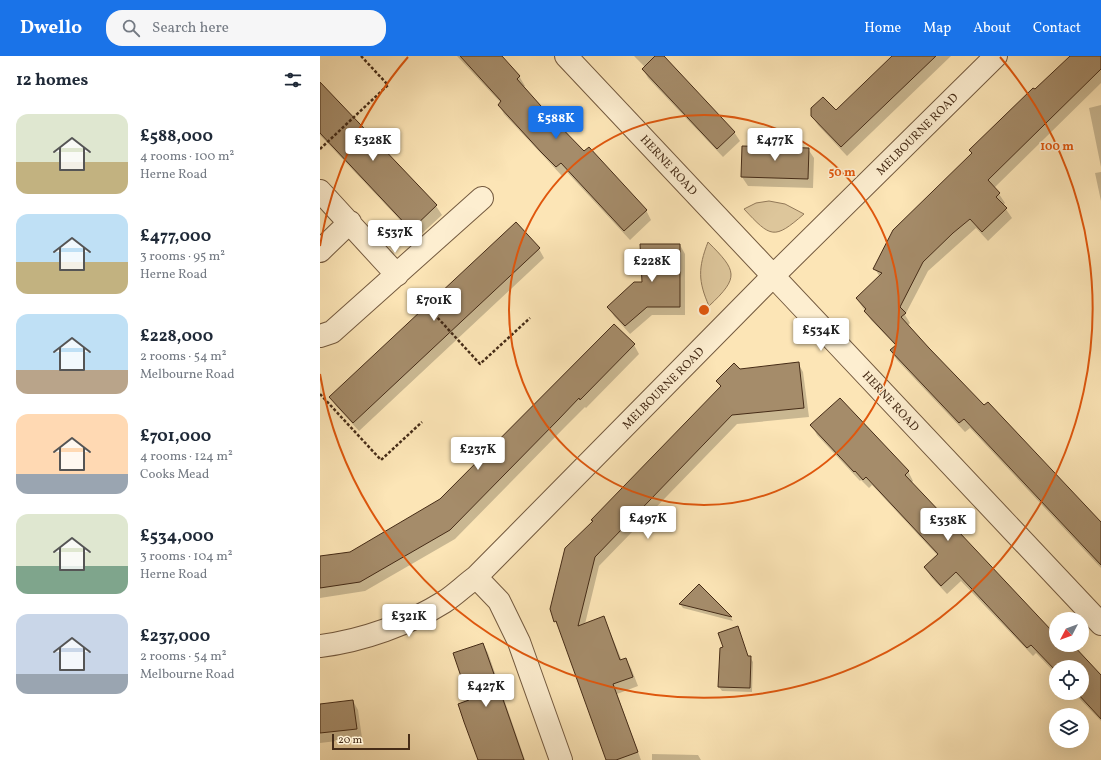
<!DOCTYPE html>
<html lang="en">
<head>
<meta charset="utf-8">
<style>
	:root { --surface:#fff; --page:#f6f6f7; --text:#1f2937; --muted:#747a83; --accent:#1a73e8 }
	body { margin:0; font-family:Vollkorn,serif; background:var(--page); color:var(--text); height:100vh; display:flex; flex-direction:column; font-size:15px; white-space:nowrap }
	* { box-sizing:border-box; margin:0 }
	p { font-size:13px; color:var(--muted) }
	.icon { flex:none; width:22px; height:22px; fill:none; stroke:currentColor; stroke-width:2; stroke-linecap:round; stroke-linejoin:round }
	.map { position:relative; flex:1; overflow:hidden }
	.drawer { display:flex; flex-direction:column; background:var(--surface); width:320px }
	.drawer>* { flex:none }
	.needle { width:26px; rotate:229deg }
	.tools { position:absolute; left:729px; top:556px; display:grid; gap:8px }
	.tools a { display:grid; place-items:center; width:40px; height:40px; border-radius:50%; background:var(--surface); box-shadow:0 4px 16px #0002; font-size:20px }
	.scale { position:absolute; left:12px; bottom:10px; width:78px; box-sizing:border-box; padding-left:4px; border:2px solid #462c17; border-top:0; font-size:11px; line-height:14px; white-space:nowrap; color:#462c17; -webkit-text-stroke:3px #fdeed0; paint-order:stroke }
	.price { position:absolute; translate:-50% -34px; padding:0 9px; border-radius:4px; background:#fff; color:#222; font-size:13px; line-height:26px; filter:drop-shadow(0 1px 2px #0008) }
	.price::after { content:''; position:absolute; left:50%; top:24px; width:12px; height:9px; margin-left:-6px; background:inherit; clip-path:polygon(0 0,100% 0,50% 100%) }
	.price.on { background:var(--accent); color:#fff }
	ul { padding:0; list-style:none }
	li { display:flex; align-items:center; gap:12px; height:100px; padding:0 16px }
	li span { display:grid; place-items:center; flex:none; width:112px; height:80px; border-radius:12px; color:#555 }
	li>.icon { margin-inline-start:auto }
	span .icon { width:48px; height:48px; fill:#fffc; stroke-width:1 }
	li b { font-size:17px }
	h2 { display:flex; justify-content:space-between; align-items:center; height:48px; padding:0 16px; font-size:17px }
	header { display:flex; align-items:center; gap:24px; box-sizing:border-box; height:56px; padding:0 20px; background:var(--accent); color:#fff }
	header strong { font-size:19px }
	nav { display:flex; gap:22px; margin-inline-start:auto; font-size:14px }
	.search { width:280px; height:36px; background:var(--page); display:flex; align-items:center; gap:10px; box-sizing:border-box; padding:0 14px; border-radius:16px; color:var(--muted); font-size:15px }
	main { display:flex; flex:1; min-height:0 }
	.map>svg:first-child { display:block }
	.green { fill:#ddc69b; stroke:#927959 }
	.shadow { fill:#0003 }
	.building { fill:#a58c6a; stroke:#462c17 }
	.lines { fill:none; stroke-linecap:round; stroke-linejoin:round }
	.minor-casing { stroke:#745a3f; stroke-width:24 }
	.path { stroke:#462c17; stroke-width:2.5; stroke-dasharray:3 2; stroke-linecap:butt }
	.minor { stroke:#fdeed0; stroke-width:22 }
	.ring { fill:none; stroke:#e0570d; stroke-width:2 }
	.labels { text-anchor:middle; stroke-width:3; stroke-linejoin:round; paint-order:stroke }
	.street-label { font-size:12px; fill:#462c17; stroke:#fdeed0 }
	.centre { fill:#e0570d; stroke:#fdeed0; stroke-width:2 }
	.ring-label { font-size:12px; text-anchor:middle; font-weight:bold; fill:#e0570d; stroke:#fdeed0; stroke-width:3; stroke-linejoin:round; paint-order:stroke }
</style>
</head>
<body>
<header>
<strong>Dwello</strong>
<div class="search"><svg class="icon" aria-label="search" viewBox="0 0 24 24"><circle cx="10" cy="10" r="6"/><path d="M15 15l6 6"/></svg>Search here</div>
<nav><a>Home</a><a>Map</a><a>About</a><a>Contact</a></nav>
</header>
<main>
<section class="drawer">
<h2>12 homes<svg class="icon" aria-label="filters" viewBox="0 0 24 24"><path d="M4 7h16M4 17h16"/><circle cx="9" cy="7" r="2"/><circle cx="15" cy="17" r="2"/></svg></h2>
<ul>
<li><span style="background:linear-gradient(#dfe7d0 60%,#c2b280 0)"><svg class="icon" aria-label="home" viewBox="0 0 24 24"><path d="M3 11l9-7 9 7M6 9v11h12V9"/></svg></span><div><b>£588,000</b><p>4 rooms · 100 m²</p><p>Herne Road</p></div></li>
<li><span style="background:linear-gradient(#bfe0f5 60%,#c2b280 0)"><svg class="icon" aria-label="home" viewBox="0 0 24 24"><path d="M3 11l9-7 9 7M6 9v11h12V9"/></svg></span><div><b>£477,000</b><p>3 rooms · 95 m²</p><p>Herne Road</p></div></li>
<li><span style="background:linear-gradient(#bfe0f5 70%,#b9a48a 0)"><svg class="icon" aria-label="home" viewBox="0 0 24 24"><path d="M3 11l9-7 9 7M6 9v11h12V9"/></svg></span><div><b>£228,000</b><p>2 rooms · 54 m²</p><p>Melbourne Road</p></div></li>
<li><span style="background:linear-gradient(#ffd9b3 75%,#9aa5b1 0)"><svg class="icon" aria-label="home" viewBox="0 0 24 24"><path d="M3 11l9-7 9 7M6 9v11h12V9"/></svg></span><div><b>£701,000</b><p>4 rooms · 124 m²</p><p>Cooks Mead</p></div></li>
<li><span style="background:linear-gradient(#dfe7d0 65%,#7fa58c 0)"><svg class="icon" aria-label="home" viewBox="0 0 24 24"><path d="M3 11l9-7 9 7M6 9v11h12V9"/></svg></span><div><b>£534,000</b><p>3 rooms · 104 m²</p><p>Herne Road</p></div></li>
<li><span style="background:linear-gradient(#c9d6e8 75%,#9aa5b1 0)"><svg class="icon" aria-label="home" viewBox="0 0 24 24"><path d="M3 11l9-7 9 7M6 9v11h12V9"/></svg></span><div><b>£237,000</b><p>2 rooms · 54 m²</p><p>Melbourne Road</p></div></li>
</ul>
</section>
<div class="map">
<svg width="781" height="704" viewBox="0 0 781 704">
	<rect width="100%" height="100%" fill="#fce5b6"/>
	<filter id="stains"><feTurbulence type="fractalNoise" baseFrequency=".005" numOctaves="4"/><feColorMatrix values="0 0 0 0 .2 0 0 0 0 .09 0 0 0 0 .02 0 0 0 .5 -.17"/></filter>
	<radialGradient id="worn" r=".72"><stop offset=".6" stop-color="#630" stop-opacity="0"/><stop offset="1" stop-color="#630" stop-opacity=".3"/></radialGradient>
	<path class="green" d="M449,145l16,3 19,10c-30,26 -33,24 -60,-5l12,-6z
		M388,186c29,29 32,35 1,64 -11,-25 -11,-38 -1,-64z"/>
	<path class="shadow" d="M137,0h43l19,20 6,10 -2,1 61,66 62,57 5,10 -21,20 -64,-69 -4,5 -14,-15 -44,-47 -5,-9 2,-2z
		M314,0h30l-1,1 71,75 6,9 -17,16 -75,-79 -5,-9 2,-2z
		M573,0h58l-104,100 -29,-31 -6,-9 23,-4z
		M751,0h30v27l-107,105 5,6 6,9 -2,2 9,13 -24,23 -12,-13 -48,43 -23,44 5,8 -3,3 77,81 117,116v45l-131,-140 -5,4 -68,-72 -6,-9 5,-5 -25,-26 -14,-21 23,-22 -5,-8 97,-115 -2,-4z
		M0,27l116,123 6,9 -25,23 -97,-103z
		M781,49v62l-12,-59z
		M488,93l6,9 -1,30 -65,-2 -6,-9z
		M781,116v29l-6,-28z
		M360,189l5,9v61h-33l-22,19 -16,-18 -5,-9 34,-24z
		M219,193l5,9 -185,173 -23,-25 -6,-9z
		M314,289l5,9 -53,54 -1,-1 -21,21 -109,111 -90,52 -45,7v-41l30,-4 90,-53z
		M478,307l5,9 6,45 -72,7 -138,142 -14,58 19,-7 18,44 4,-2 5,9 7,18 -21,8 24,66h-34l-47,-130 -5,-9 38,-99 -1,-2 129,-133 -3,-6 21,-11z
		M492,369l96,46 5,10 -2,2 141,149 4,-3v16h15l30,32v44l-27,-28h8v-26h-26v7l-20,-21 -3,3 -72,-75 -14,13 -16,-17 -6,-10 13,-11 -66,-71 -3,3 -8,-8 -1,1 -43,-46z
		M379,530l32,32 2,3 -50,-13 -3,-4z
		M163,588l5,9 37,107h-47l-7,-60z
		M428,601h2l3,5 -1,30 -30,-1 -3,-4z
		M33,645l5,9 4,28 -42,5v-38z
		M332,698l46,1 3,5h-49z"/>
	<path class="building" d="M140,0h42l18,20 -3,3 32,36 35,36 5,-4 58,63 -23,21 -63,-68 -5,4 -15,-15 -43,-47 3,-4z
		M335,0h9l71,76 -18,17 -75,-80z
		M572,0h44l-95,91 -30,-31v-8l12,-11 13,13z
		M750,0h31v13l-113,111 12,13 -4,4 11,11 -25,24 -12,-13 -17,14 -30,29 -23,45 6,6 -5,4 28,31 55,57 4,-3 113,120v43l-137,-146 -5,4 -69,-73 6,-5 -32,-34 2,-2 -10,-11 26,-25 -9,-4 20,-39 79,-77 -3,-3 64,-62 2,1z
		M0,26l117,123 -26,25 -91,-97z
		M422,90l67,2 -1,31 -67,-2z
		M196,166l24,26 -187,175 -24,-26z
		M320,188h40v63h-33l-22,19 -18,-19 27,-25h8z
		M294,268l21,20 -55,56 -1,-2 -20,21 -109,111 -90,52 -40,6v-32l30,-4 90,-53z
		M479,306l5,46 -72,7 -137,142 -17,69 26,-10 16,44 6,-2 7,19 -20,7 25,68 -22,8h-10l-50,-139 -2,1 -4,-13 15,-61 28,-27 -2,-1 130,-134 -5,-5 18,-18 6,6z
		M520,342l69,73 -4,4 38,40 109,116 4,-4v18h17l28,30v44l-24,-26h5v-26h-26v4l-25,-26 -4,3 -71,-76 -15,14 -17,-19 14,-13 -72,-77 -3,3 -8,-9 -1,1 -44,-47z
		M379,528l33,33 -53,-13z
		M418,570l10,30h3l-1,32 -32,-1 2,-39 3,-1 -5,-14z
		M163,587l23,65 18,52h-46l-14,-38 -6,-18 11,-4 -16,-47z
		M33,644l4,29 -37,4v-29z"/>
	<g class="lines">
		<g class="minor-casing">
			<path id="minor" d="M246,0l535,568
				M0,135l77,84
				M0,195l30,-29
				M0,280l12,-4 150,-134
				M0,590c42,-5 89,-22 124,-44 11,-7 21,-17 32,-25
				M241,704l-42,-118 -20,-41 -23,-24 297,-301 223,-220"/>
		</g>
		<path class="path" d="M0,93l68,-64 -27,-29
			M94,236l66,72 50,-46
			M0,338l61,66 41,-38"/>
		<use href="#minor" class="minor"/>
	</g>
	<g class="ring">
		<circle cx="384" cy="254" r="195"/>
		<path d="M0 190A389 389 0 0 1 88 1M680 1A389 389 0 1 1 0 318"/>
	</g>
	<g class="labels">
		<g class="street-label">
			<text transform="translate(597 78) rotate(-45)" y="4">MELBOURNE ROAD</text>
			<text transform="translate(349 109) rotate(47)" y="4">HERNE ROAD</text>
			<text transform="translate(343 332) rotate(-45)" y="4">MELBOURNE ROAD</text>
			<text transform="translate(571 345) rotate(47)" y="4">HERNE ROAD</text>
		</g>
	</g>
	<circle cx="384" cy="254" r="6" class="centre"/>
	<g class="ring-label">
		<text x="737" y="94">100 m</text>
		<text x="522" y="120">50 m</text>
	</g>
	<rect width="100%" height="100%" filter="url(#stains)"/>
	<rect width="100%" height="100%" fill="url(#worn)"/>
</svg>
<div class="tools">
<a><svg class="needle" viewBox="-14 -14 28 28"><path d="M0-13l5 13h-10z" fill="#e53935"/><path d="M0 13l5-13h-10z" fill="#747a83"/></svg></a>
<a><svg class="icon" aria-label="locate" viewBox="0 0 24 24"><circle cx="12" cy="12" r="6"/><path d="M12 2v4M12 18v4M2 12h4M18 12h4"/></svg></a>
<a><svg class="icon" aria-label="layers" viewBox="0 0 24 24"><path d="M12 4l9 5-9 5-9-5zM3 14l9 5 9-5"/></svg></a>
</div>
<div class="scale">20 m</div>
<b class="price on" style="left:236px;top:84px">£588K</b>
<b class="price" style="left:53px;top:106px">£328K</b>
<b class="price" style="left:455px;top:106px">£477K</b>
<b class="price" style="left:75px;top:198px">£537K</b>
<b class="price" style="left:332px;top:227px">£228K</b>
<b class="price" style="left:114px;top:266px">£701K</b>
<b class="price" style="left:501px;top:296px">£534K</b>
<b class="price" style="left:158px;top:415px">£237K</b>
<b class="price" style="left:328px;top:484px">£497K</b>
<b class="price" style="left:628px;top:486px">£338K</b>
<b class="price" style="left:89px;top:582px">£321K</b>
<b class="price" style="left:166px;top:652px">£427K</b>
</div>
</main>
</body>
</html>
